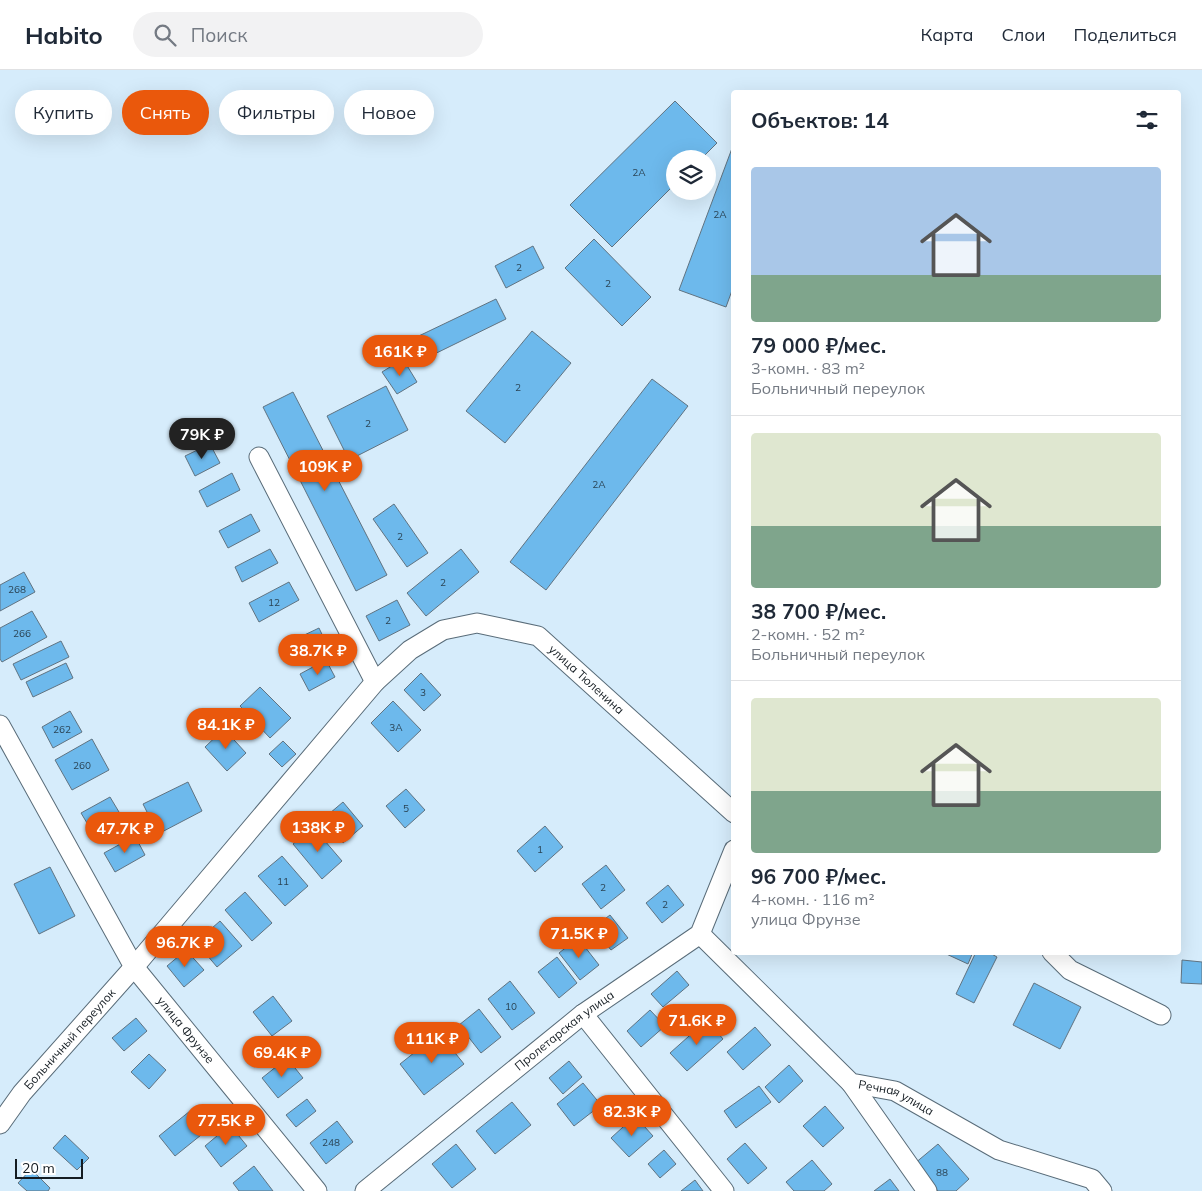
<!DOCTYPE html>
<html lang="ru">
<head>
<meta charset="utf-8">
<style>
	:root { --surface:#fff; --page:#f2f2f3; --text:#1f2937; --muted:#747a83; --line:#e0e1e3; --accent:#ea580c }
	body { margin:0; font-family:Mulish,sans-serif; background:var(--page); color:var(--text); height:100vh; display:flex; flex-direction:column; font-size:19px; white-space:nowrap }
	* { box-sizing:border-box; margin:0 }
	p { font-size:16px; color:var(--muted) }
	.icon { flex:none; width:28px; height:28px; fill:none; stroke:currentColor; stroke-width:2; stroke-linecap:round; stroke-linejoin:round }
	.map { position:relative; flex:1; overflow:hidden }
	.details { position:absolute; left:731px; top:20px; width:450px; height:865px; display:flex; flex-direction:column; background:var(--surface); border-radius:5px; box-shadow:0 5px 20px #0002 }
	.details>* { flex:none }
	.banner { position:absolute; left:15px; top:20px; width:475px; height:45px; display:flex; gap:10px }
	.buttons { position:absolute; left:666px; top:80px; display:grid; gap:10px }
	.buttons a { display:grid; place-items:center; width:50px; height:50px; border-radius:50%; background:var(--surface); box-shadow:0 5px 20px #0002; font-size:25px }
	.scale { position:absolute; left:15px; bottom:12px; width:68px; box-sizing:border-box; padding-left:5px; border:2px solid #141c22; border-top:0; font-size:14px; line-height:18px; white-space:nowrap; color:#141c22; -webkit-text-stroke:4px #fff; paint-order:stroke }
	.price { position:absolute; translate:-50% -42px; padding:0 11px; border-radius:18px; background:var(--accent); color:#fff; font-size:16px; line-height:32px; filter:drop-shadow(0 1px 2px #0008) }
	.price::after { content:''; position:absolute; left:50%; top:30px; width:15px; height:11px; margin-left:-8px; background:inherit; clip-path:polygon(0 0,100% 0,50% 100%) }
	.price.selected { background:#222; color:#fff }
	ul { padding:0; list-style:none }
	li { display:grid; align-content:center; gap:10px; height:265px; padding:0 20px }
	li+li { border-top:1px solid var(--line) }
	li span { display:grid; place-items:center; height:155px; border-radius:5px; color:#555 }
	li>.icon { margin-inline-start:auto }
	span .icon { width:90px; height:90px; fill:#fffc; stroke-width:1 }
	li b { font-size:21px }
	h2 { display:flex; justify-content:space-between; align-items:center; height:60px; padding:0 20px; font-size:21px }
	.chip { padding:0 18px; border-radius:22px; background:var(--surface); box-shadow:0 5px 20px #0002; font-size:18px; line-height:45px }
	.chip.selected { background:var(--accent); color:#fff }
	header { display:flex; align-items:center; gap:30px; box-sizing:border-box; height:70px; padding:0 25px; background:var(--surface); border-bottom:1px solid var(--line) }
	header strong { font-size:24px }
	nav { display:flex; gap:28px; margin-inline-start:auto; font-size:18px }
	.search { width:350px; height:45px; background:var(--page); display:flex; align-items:center; gap:12px; box-sizing:border-box; padding:0 18px; border-radius:28px; color:var(--muted); font-size:19px }
	.map>svg:first-child { display:block }
	.building { fill:#6db9ec; stroke:#607381 }
	.lines { fill:none; stroke-linecap:round; stroke-linejoin:round }
	.minor-casing { stroke:#596c79; stroke-width:21 }
	.minor { stroke:#fff; stroke-width:19 }
	.labels { text-anchor:middle; stroke-width:4.5; stroke-linejoin:round; paint-order:stroke }
	.number-label { font-size:10px; fill:#2a4354 }
	.street-label { font-size:12px; fill:#141c22; stroke:#fff }
</style>
</head>
<body>
<header>
<strong>Habito</strong>
<div class="search"><svg class="icon" aria-label="search" viewBox="0 0 24 24"><circle cx="10" cy="10" r="6"/><path d="M15 15l6 6"/></svg>Поиск</div>
<nav><a>Карта</a><a>Слои</a><a>Поделиться</a></nav>
</header>
<div class="map">
<svg width="1202" height="1121" viewBox="0 0 1202 1121">
	<rect width="100%" height="100%" fill="#d6ecfb"/>
	<path class="building" d="M675,31l42,42 -16,16h-26v25l-63,63 -42,-42z
		M734,73v142l-8,22 -47,-17z
		M594,169l57,58 -29,29 -57,-58z
		M533,176l11,22 -38,20 -11,-22z
		M496,229l10,20 -94,46 -10,-21z
		M532,261l39,32 -66,80 -39,-32z
		M403,289l14,23 -20,12 -15,-22z
		M652,309l36,27 -142,184 -36,-28z
		M386,316l22,44 -59,30 -22,-44z
		M293,322l94,183 -31,16 -93,-184z
		M210,374l10,19 -25,13 -10,-20z
		M232,403l8,17 -33,17 -8,-16z
		M394,434l34,49 -21,14 -34,-48z
		M251,444l9,17 -32,17 -9,-17z
		M270,479l8,14 -36,19 -7,-15z
		M461,479l18,23 -53,44 -19,-23z
		M24,502l11,20 -35,19v-26z
		M289,512l10,18 -40,22 -10,-19z
		M397,530l13,25 -31,16 -13,-25z
		M32,541l15,26 -45,25 -2,-3v-31z
		M319,558l9,19 -22,11 -10,-19z
		M61,571l8,16 -48,23 -8,-16z
		M326,590l9,17 -26,14 -9,-17z
		M66,593l7,15 -40,19 -7,-15z
		M421,603l20,22 -17,16 -20,-21z
		M260,617l31,31 -21,20 -30,-32z
		M393,631l28,29 -23,22 -27,-29z
		M70,641l12,21 -29,16 -11,-21z
		M224,659l22,24 -19,18 -22,-24z
		M92,669l17,31 -37,20 -17,-30z
		M283,671l13,13 -14,13 -13,-13z
		M188,712l14,29 -44,23 -15,-30z
		M406,719l19,21 -20,18 -19,-22z
		M110,727l12,20 -29,16 -12,-20z
		M343,732l20,24 -20,17 -20,-24z
		M545,756l18,21 -28,25 -18,-21z
		M313,757l29,34 -20,18 -29,-35z
		M135,766l10,19 -30,17 -11,-19z
		M282,786l26,30 -23,20 -27,-30z
		M606,795l19,25 -24,19 -19,-25z
		M50,797l25,49 -36,18 -25,-50z
		M668,815l16,20 -22,18 -16,-20z
		M245,822l27,31 -20,18 -27,-31z
		M610,845l18,23 -17,12 -18,-22z
		M220,851l22,25 -25,21 -21,-25z
		M578,868l21,27 -19,15 -21,-27z
		M186,880l18,20 -20,17 -17,-21z
		M942,882h31l-5,12z
		M976,882h12l9,5 -23,46 -18,-9z
		M557,887l20,26 -18,15 -21,-26z
		M1182,890l20,2v22l-21,-1z
		M677,901l12,14 -26,22 -12,-13z
		M510,911l25,32 -23,17 -24,-31z
		M1034,913l47,24 -21,42 -47,-24z
		M273,926l19,25 -20,15 -19,-24z
		M479,939l22,28 -20,16 -22,-28z
		M650,940l15,16 -24,21 -14,-16z
		M136,948l11,13 -23,20 -12,-13z
		M707,950l16,19 -36,32 -17,-18z
		M755,957l16,18 -28,25 -16,-18z
		M439,963l25,31 -40,31 -24,-31z
		M149,984l17,16 -17,19 -18,-17z
		M287,988l16,20 -25,20 -16,-20z
		M569,991l13,16 -19,17 -14,-16z
		M789,995l14,16 -24,22 -14,-16z
		M583,1013l18,22 -27,21 -17,-22z
		M759,1016l12,16 -35,26 -12,-17z
		M307,1029l9,12 -20,16 -10,-12z
		M512,1032l19,23 -36,29 -19,-23z
		M825,1036l19,22 -21,19 -20,-21z
		M190,1041l16,20 -31,25 -16,-20z
		M635,1046l18,20 -24,21 -18,-19z
		M337,1051l16,21 -27,22 -16,-21z
		M230,1055l17,21 -26,21 -16,-21z
		M65,1065l24,23 -12,12 -24,-22z
		M745,1073l22,25 -19,16 -21,-25z
		M456,1074l20,25 -24,19 -20,-24z
		M938,1074l31,35 -13,12h-18l-24,-27z
		M664,1080l12,14 -16,14 -12,-14z
		M812,1090l20,24 -8,7h-30l-8,-9z
		M254,1096l19,25h-34l-6,-8z
		M31,1099l19,19 -2,3h-21l-9,-8z
		M890,1109l9,12h-25z
		M695,1110l8,11h-22z"/>
	<g class="lines">
		<g class="minor-casing">
			<g id="minor">
				<path d="M259,387l116,225"/>
				<path id="s1" d="M0,655l134,242 183,224"/>
				<path id="s2" d="M700,864l151,149 44,8 104,59 93,29 10,12"/>
				<path d="M1052,882l18,18 91,45"/>
				<path d="M583,944l141,177"/>
				<path d="M851,1013l76,108"/>
				<path id="s3" d="M0,1054l22,-31 112,-126 241,-285 35,-32 33,-20 34,-7 61,13 196,177"/>
				<path id="s4" d="M365,1121l218,-177 117,-80 34,-84"/>
			</g>
		</g>
		<use href="#minor" class="minor"/>
	</g>
	<g class="labels">
		<g class="number-label">
			<text x="639" y="106">2А</text>
			<text x="720" y="148">2А</text>
			<text x="519" y="201">2</text>
			<text x="608" y="217">2</text>
			<text x="518" y="321">2</text>
			<text x="368" y="357">2</text>
			<text x="599" y="418">2А</text>
			<text x="400" y="470">2</text>
			<text x="443" y="516">2</text>
			<text x="17" y="523">268</text>
			<text x="274" y="536">12</text>
			<text x="388" y="554">2</text>
			<text x="22" y="567">266</text>
			<text x="423" y="626">3</text>
			<text x="396" y="661">3А</text>
			<text x="62" y="663">262</text>
			<text x="82" y="699">260</text>
			<text x="406" y="742">5</text>
			<text x="540" y="783">1</text>
			<text x="283" y="815">11</text>
			<text x="603" y="821">2</text>
			<text x="665" y="838">2</text>
			<text x="511" y="940">10</text>
			<text x="331" y="1076">248</text>
			<text x="942" y="1106">88</text>
		</g>
		<g class="street-label">
			<text dy="4" stroke="none"><textPath href="#s3" startOffset="828">улица Тюленина</textPath></text>
			<text dy="4" stroke="none"><textPath href="#s1" startOffset="358">улица Фрунзе</textPath></text>
			<text dy="4" stroke="none"><textPath href="#s4" startOffset="256">Пролетарская улица</textPath></text>
			<text dy="4" stroke="none"><textPath href="#s3" startOffset="110">Больничный переулок</textPath></text>
			<text dy="4" stroke="none"><textPath href="#s2" startOffset="260">Речная улица</textPath></text>
		</g>
	</g>
</svg>
<div class="buttons">
<a><svg class="icon" aria-label="layers" viewBox="0 0 24 24"><path d="M12 4l9 5-9 5-9-5zM3 14l9 5 9-5"/></svg></a>
</div>
<div class="scale">20 m</div>
<b class="price" style="left:400px;top:307px">161K ₽</b>
<b class="price selected" style="left:202px;top:390px">79K ₽</b>
<b class="price" style="left:325px;top:422px">109K ₽</b>
<b class="price" style="left:318px;top:606px">38.7K ₽</b>
<b class="price" style="left:226px;top:680px">84.1K ₽</b>
<b class="price" style="left:318px;top:783px">138K ₽</b>
<b class="price" style="left:125px;top:784px">47.7K ₽</b>
<b class="price" style="left:579px;top:889px">71.5K ₽</b>
<b class="price" style="left:185px;top:898px">96.7K ₽</b>
<b class="price" style="left:697px;top:976px">71.6K ₽</b>
<b class="price" style="left:432px;top:994px">111K ₽</b>
<b class="price" style="left:282px;top:1008px">69.4K ₽</b>
<b class="price" style="left:632px;top:1067px">82.3K ₽</b>
<b class="price" style="left:226px;top:1076px">77.5K ₽</b>
<div class="banner">
<a class="chip">Купить</a>
<a class="chip selected">Снять</a>
<a class="chip">Фильтры</a>
<a class="chip">Новое</a>
</div>
<section class="details">
<h2>Объектов: 14<svg class="icon" aria-label="filters" viewBox="0 0 24 24"><path d="M4 7h16M4 17h16"/><circle cx="9" cy="7" r="2"/><circle cx="15" cy="17" r="2"/></svg></h2>
<ul>
<li><span style="background:linear-gradient(#a9c7e8 70%,#7fa58c 0)"><svg class="icon" aria-label="home" viewBox="0 0 24 24"><path d="M3 11l9-7 9 7M6 9v11h12V9"/></svg></span><div><b>79 000 ₽/мес.</b><p>3-комн. · 83 m²</p><p>Больничный переулок</p></div></li>
<li><span style="background:linear-gradient(#dfe7d0 60%,#7fa58c 0)"><svg class="icon" aria-label="home" viewBox="0 0 24 24"><path d="M3 11l9-7 9 7M6 9v11h12V9"/></svg></span><div><b>38 700 ₽/мес.</b><p>2-комн. · 52 m²</p><p>Больничный переулок</p></div></li>
<li><span style="background:linear-gradient(#dfe7d0 60%,#7fa58c 0)"><svg class="icon" aria-label="home" viewBox="0 0 24 24"><path d="M3 11l9-7 9 7M6 9v11h12V9"/></svg></span><div><b>96 700 ₽/мес.</b><p>4-комн. · 116 m²</p><p>улица Фрунзе</p></div></li>
</ul>
</section>
</div>
</body>
</html>
